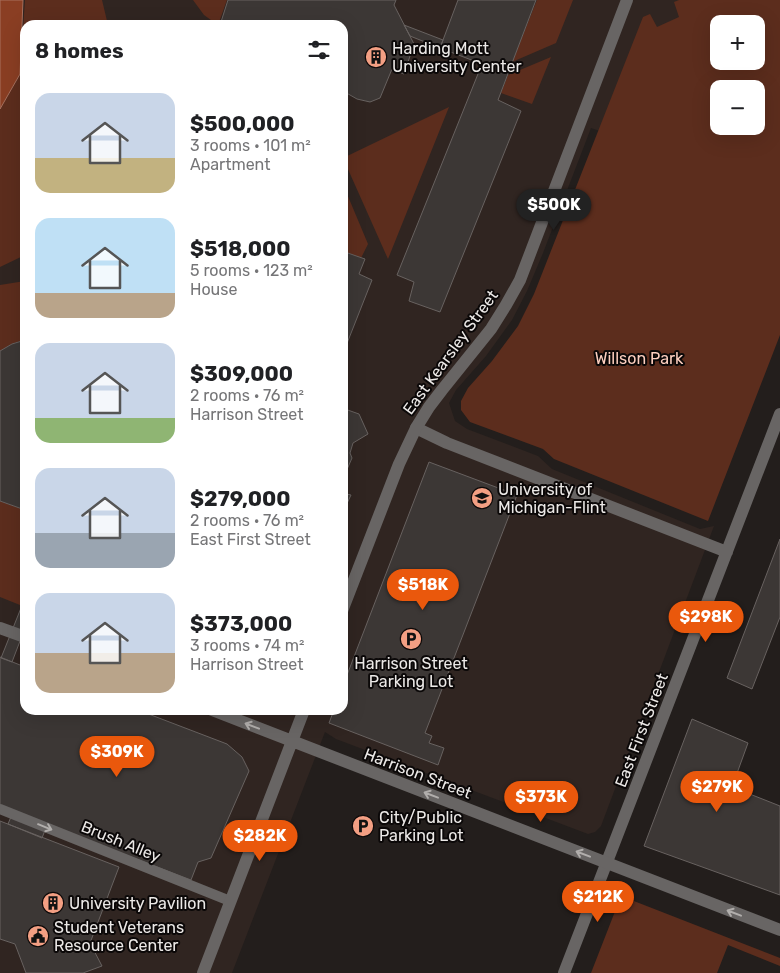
<!DOCTYPE html>
<html lang="en">
<head>
<meta charset="utf-8">
<style>
	:root { --surface:#fff; --page:#f6f6f6; --text:#202124; --muted:#757577; --accent:#ea580c }
	body { margin:0; font-family:Rubik,sans-serif; background:var(--page); color:var(--text); height:100vh; display:flex; flex-direction:column; font-size:19px; white-space:nowrap }
	* { box-sizing:border-box; margin:0 }
	p { font-size:16px; color:var(--muted) }
	.icon { flex:none; width:28px; height:28px; fill:none; stroke:currentColor; stroke-width:2; stroke-linecap:round; stroke-linejoin:round }
	.map { position:relative; flex:1; overflow:hidden }
	.panel { position:absolute; left:20px; top:20px; width:328px; height:695px; display:flex; flex-direction:column; background:var(--surface); border-radius:15px; box-shadow:0 5px 20px #0002 }
	.panel>* { flex:none }
	.controls { position:absolute; left:710px; top:15px; display:grid; gap:10px }
	.controls a { display:grid; place-items:center; width:55px; height:55px; border-radius:10px; background:var(--surface); box-shadow:0 5px 20px #0002; font-size:25px }
	.price { position:absolute; translate:-50% -42px; padding:0 11px; border-radius:18px; background:var(--accent); color:#fff; font-size:16px; line-height:32px; filter:drop-shadow(0 1px 2px #0008) }
	.price::after { content:''; position:absolute; left:50%; top:30px; width:15px; height:11px; margin-left:-8px; background:inherit; clip-path:polygon(0 0,100% 0,50% 100%) }
	.price.current { background:#222; color:#fff }
	ul { padding:0; list-style:none }
	li { display:flex; align-items:center; gap:15px; height:125px; padding:0 15px }
	li span { display:grid; place-items:center; flex:none; width:140px; height:100px; border-radius:15px; color:#555 }
	li>.icon { margin-inline-start:auto }
	span .icon { width:60px; height:60px; fill:#fffc; stroke-width:1 }
	li b { font-size:21px }
	h2 { display:flex; justify-content:space-between; align-items:center; height:60px; padding:0 15px; font-size:21px }
	.map>svg:first-child { display:block }
	.built { fill:#302521; fill-rule:evenodd }
	.green { fill:#5c2d1d; fill-rule:evenodd }
	.water { fill:#8a3e23; stroke:#a7715e }
	.building { fill:#3c3735; stroke:#686260 }
	.lines { fill:none; stroke-linecap:round; stroke-linejoin:round }
	.service { stroke:#686564; stroke-width:10 }
	.minor { stroke:#686564; stroke-width:12 }
	.tertiary { stroke:#686564; stroke-width:12 }
	.oneway { stroke:#b1aeac }
	.labels { text-anchor:middle; stroke-width:4; stroke-linejoin:round; paint-order:stroke }
	.poi-label { font-size:16px; fill:#ece9e7; stroke:#0b0808; text-anchor:start }
	.street-label { font-size:16px; fill:#ece9e7; stroke:#0b0808 }
	.park-label { font-size:16px; fill:#fdcfbf; stroke:#0b0808 }
</style>
</head>
<body>
<div class="map">
<svg width="780" height="973" viewBox="0 0 780 973">
	<rect width="100%" height="100%" fill="#231e1c"/>
	<path class="built" d="M21,0h759v191l-189,-63 -48,125 -16,38 -15,29 -26,36 -30,34 -7,13 6,18 12,8 71,27 14,13 148,60 14,-3 -113,300 -6,6 -7,2 -252,-95 -11,-7 -93,241h-232v-864l20,-35zM719,24h37v37h-37zM25,25h317v685h-317zM719,89h37v37h-37z"/>
	<path class="green" d="M25,0h77l6,25h-83v230l-25,12v-158l20,-35z
		M193,0h34l-9,25 -14,-10z
		M537,0h36l-17,43 -44,19z
		M679,0h101v335l-72,186 -154,-62 -11,-10 -73,-27 -9,-12v-9l7,-13 24,-27 26,-35 16,-32 109,-277 7,-3 7,13 22,-10 -5,-15zM719,24h37v37h-37zM719,89h37v37h-37z
		M551,57l-19,47 -31,-11 7,-18z
		M449,107l-61,152 -45,-101z
		M342,182l26,62 -7,14 -18,-7z
		M25,281v58l-13,5 -12,7v-66z
		M0,501l25,9v97l-25,-10z
		M621,896l159,62v8l-52,-21 -11,28h-126z"/>
	<path class="water" d="M0,0h23l-3,74 -20,35z"/>
	<path class="building" d="M228,0h168l-2,5 20,39 -10,30 -12,-5 -12,29 -10,4 -13,-3 -14,-8 -1,-2v-64h-122z
		M458,0h78l-38,100 23,11 -81,201 -31,-11 5,-19 -17,-7 85,-211 -42,-16z
		M404,25l39,15 -3,8 -30,-12z
		M342,251l23,8 -6,15 13,6 -30,76z
		M25,340v170l-25,-9v-150l12,-7z
		M342,408l17,6 9,20 -15,9 -3,10 2,5 -7,16 -3,1z
		M429,462l88,33 -92,238 7,3 -3,7 15,5 -6,17 -109,-42 5,-13h8v-22z
		M342,493l9,2 -9,19z
		M780,539v78l-28,72 -25,-11z
		M25,598v30l-13,34 -11,-4z
		M0,657l25,10v43h113l89,34 15,13 7,14 -38,87 -13,4 -7,18 -191,-73z
		M692,719l56,24 -16,44 48,19v89l-136,-49z
		M13,812l34,13 -5,13 -34,-14z
		M0,821l119,46 -29,76 12,23 -19,7h-57l-11,-29 -15,-5z"/>
	<g class="lines">
		<path class="service" d="M0,809l230,92"/>
		<path class="minor" d="M416,428l31,15 280,109
			M564,973l216,-559"/>
		<path class="tertiary" d="M342,611l57,-147 17,-36 13,-21 13,-17 49,-61 15,-24 14,-25 107,-280
			M0,628l25,9
			M212,710l568,220
			M203,973l101,-263"/>
	</g>
	<defs><path id="oneway-shaft" d="M-6 0H5M1.5-3L5.5 0L1.5 3" fill="none" stroke-width="1.6" stroke-linecap="round" stroke-linejoin="round" transform="scale(1.25)"/></defs>
	<g class="oneway">
		<use href="#oneway-shaft" transform="translate(252 726) rotate(-159)"/>
		<use href="#oneway-shaft" transform="translate(431 795) rotate(-159)"/>
		<use href="#oneway-shaft" transform="translate(45 827) rotate(22)"/>
		<use href="#oneway-shaft" transform="translate(583 854) rotate(-159)"/>
		<use href="#oneway-shaft" transform="translate(734 913) rotate(-159)"/>
	</g>
	<defs>
		<g id="building-disc" transform="scale(1.125)"><circle r="9.5" fill="#f39f83" stroke="#0b0808"/><path d="M-4-6H4V6H1V3H-1V6H-4ZM-2.5-4.3h1.7v1.8h-1.7ZM.8-4.3h1.7v1.8H.8ZM-2.5-1h1.7V.8h-1.7ZM.8-1h1.7V.8H.8Z" fill="#111"/></g>
		<g id="university-disc" transform="scale(1.125)"><circle r="9.5" fill="#f39f83" stroke="#0b0808"/><path d="M0-5L7-2L0 1L-7-2ZM-4 1L0 2.5L4 1V4Q0 6-4 4Z" fill="#111"/></g>
		<g id="parking-disc" transform="scale(1.125)"><circle r="9.5" fill="#f39f83" stroke="#0b0808"/><path d="M-3.5-5.5H1a3.5 3.5 0 0 1 0 7H-1V5.5H-3.5ZM-1-3.4V-.6H.8a1.4 1.4 0 0 0 0-2.8Z" fill="#111"/></g>
		<g id="civic-disc" transform="scale(1.125)"><circle r="9.5" fill="#f39f83" stroke="#0b0808"/><path d="M-.6-6.5H3V-4.5H.6V-3L4-1V1h2V6H-6V1h2V-1L-.6-3ZM-1.2 2.5V6h2.4V2.5Z" fill="#111"/></g>
	</defs>
	<g fill-rule="evenodd">
		<use href="#building-disc" x="376" y="57"/>
		<use href="#university-disc" x="482" y="498"/>
		<use href="#parking-disc" x="411" y="639"/>
		<use href="#parking-disc" x="363" y="826"/>
		<use href="#building-disc" x="53" y="903"/>
		<use href="#civic-disc" x="38" y="936"/>
	</g>
	<g class="labels">
		<g class="poi-label">
			<text x="392" y="54">Harding Mott<tspan x="392" dy="18">University Center</tspan></text>
			<text x="498" y="495">University of<tspan x="498" dy="18">Michigan-Flint</tspan></text>
			<text x="411" y="669" text-anchor="middle">Harrison Street<tspan x="411" dy="18">Parking Lot</tspan></text>
			<text x="379" y="823">City/Public<tspan x="379" dy="18">Parking Lot</tspan></text>
			<text x="69" y="909">University Pavilion</text>
			<text x="54" y="933">Student Veterans<tspan x="54" dy="18">Resource Center</tspan></text>
		</g>
		<g class="street-label">
			<text transform="translate(450 352) rotate(-54)" y="6">East Kearsley Street</text>
			<text transform="translate(641 730) rotate(-69)" y="6">East First Street</text>
			<text transform="translate(418 773) rotate(21)" y="6">Harrison Street</text>
			<text transform="translate(121 841) rotate(22)" y="6">Brush Alley</text>
		</g>
		<g class="park-label">
			<text x="639" y="364">Willson Park</text>
		</g>
	</g>
</svg>
<div class="controls">
<a>+</a>
<a>−</a>
</div>
<b class="price current" style="left:554px;top:231px">$500K</b>
<b class="price" style="left:423px;top:611px">$518K</b>
<b class="price" style="left:706px;top:643px">$298K</b>
<b class="price" style="left:117px;top:778px">$309K</b>
<b class="price" style="left:717px;top:813px">$279K</b>
<b class="price" style="left:541px;top:823px">$373K</b>
<b class="price" style="left:260px;top:862px">$282K</b>
<b class="price" style="left:598px;top:923px">$212K</b>
<section class="panel">
<h2>8 homes<svg class="icon" aria-label="filters" viewBox="0 0 24 24"><path d="M4 7h16M4 17h16"/><circle cx="9" cy="7" r="2"/><circle cx="15" cy="17" r="2"/></svg></h2>
<ul>
<li><span style="background:linear-gradient(#c9d6e8 65%,#c2b280 0)"><svg class="icon" aria-label="home" viewBox="0 0 24 24"><path d="M3 11l9-7 9 7M6 9v11h12V9"/></svg></span><div><b>$500,000</b><p>3 rooms · 101 m²</p><p>Apartment</p></div></li>
<li><span style="background:linear-gradient(#bfe0f5 75%,#b9a48a 0)"><svg class="icon" aria-label="home" viewBox="0 0 24 24"><path d="M3 11l9-7 9 7M6 9v11h12V9"/></svg></span><div><b>$518,000</b><p>5 rooms · 123 m²</p><p>House</p></div></li>
<li><span style="background:linear-gradient(#c9d6e8 75%,#8fb573 0)"><svg class="icon" aria-label="home" viewBox="0 0 24 24"><path d="M3 11l9-7 9 7M6 9v11h12V9"/></svg></span><div><b>$309,000</b><p>2 rooms · 76 m²</p><p>Harrison Street</p></div></li>
<li><span style="background:linear-gradient(#c9d6e8 65%,#9aa5b1 0)"><svg class="icon" aria-label="home" viewBox="0 0 24 24"><path d="M3 11l9-7 9 7M6 9v11h12V9"/></svg></span><div><b>$279,000</b><p>2 rooms · 76 m²</p><p>East First Street</p></div></li>
<li><span style="background:linear-gradient(#c9d6e8 60%,#b9a48a 0)"><svg class="icon" aria-label="home" viewBox="0 0 24 24"><path d="M3 11l9-7 9 7M6 9v11h12V9"/></svg></span><div><b>$373,000</b><p>3 rooms · 74 m²</p><p>Harrison Street</p></div></li>
</ul>
</section>
</div>
</body>
</html>
